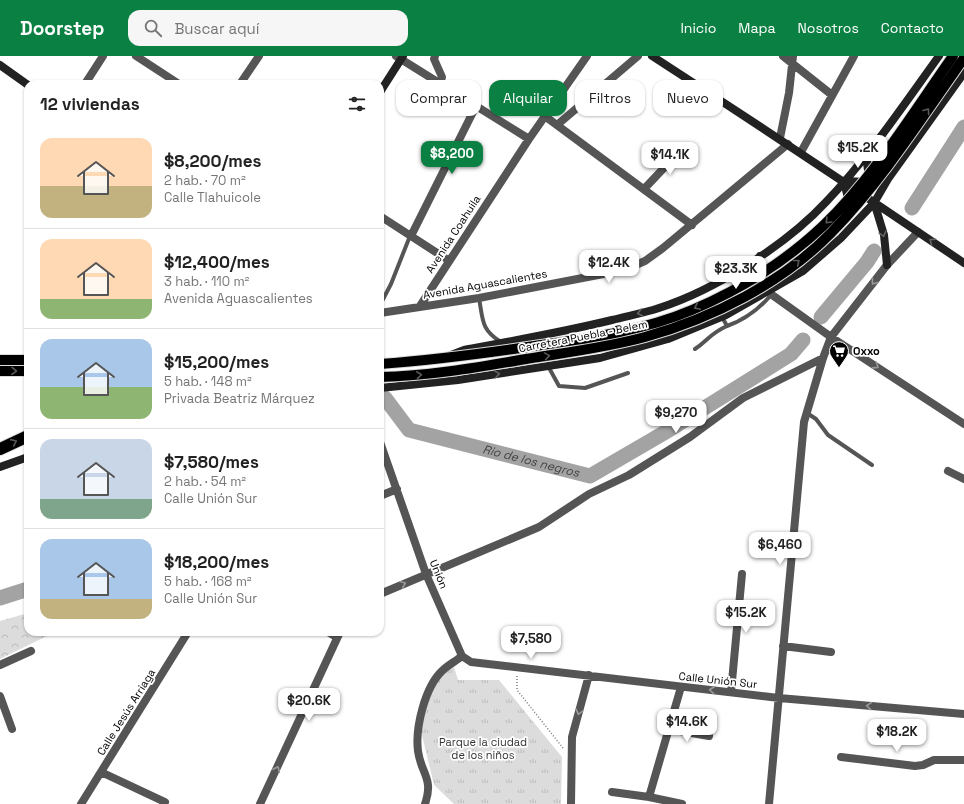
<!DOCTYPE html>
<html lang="es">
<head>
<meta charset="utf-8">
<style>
	:root { --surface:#fff; --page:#f6f6f6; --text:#222; --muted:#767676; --line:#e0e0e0; --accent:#0b8043 }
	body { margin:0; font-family:"Space Grotesk",sans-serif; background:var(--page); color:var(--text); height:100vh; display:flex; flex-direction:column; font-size:15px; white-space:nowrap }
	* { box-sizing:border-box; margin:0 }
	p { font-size:13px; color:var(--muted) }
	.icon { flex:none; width:22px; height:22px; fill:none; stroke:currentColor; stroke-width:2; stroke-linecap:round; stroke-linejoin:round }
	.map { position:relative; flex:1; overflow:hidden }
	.drawer { position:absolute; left:24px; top:24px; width:360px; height:556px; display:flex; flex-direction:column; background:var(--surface); border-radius:12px; box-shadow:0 1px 3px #0004 }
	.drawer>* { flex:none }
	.banner { position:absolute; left:396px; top:24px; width:380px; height:36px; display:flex; gap:8px }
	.price { position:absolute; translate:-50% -34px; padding:0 9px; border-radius:8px; background:#fff; color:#222; font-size:13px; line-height:26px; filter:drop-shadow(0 1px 2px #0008) }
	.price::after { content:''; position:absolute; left:50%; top:24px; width:12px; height:9px; margin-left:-6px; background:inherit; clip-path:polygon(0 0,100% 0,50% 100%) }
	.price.on { background:var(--accent); color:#fff }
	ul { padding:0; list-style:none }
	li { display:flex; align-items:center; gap:12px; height:100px; padding:0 16px }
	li+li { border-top:1px solid var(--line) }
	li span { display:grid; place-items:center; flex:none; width:112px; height:80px; border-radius:12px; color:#555 }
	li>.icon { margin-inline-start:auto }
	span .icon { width:48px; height:48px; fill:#fffc; stroke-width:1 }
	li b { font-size:17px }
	h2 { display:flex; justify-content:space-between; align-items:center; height:48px; padding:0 16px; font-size:17px }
	.pill { padding:0 14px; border-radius:12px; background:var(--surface); box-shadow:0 1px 3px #0004; font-size:14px; line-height:36px }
	.pill.on { background:var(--accent); color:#fff }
	header { display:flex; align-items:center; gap:24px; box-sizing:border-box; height:56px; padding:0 20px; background:var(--accent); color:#fff }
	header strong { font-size:19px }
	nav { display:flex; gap:22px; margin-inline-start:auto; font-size:14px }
	.search { width:280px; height:36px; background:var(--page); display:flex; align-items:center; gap:10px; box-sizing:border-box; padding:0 14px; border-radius:12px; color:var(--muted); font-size:15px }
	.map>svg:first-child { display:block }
	.grass { fill:url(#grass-tufts) }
	.forest { fill:url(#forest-crowns) }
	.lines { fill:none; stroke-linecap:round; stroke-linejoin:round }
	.river { stroke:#a3a3a3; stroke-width:15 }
	.primary-casing { stroke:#dbdbdb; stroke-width:12 }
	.highway-casing { stroke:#dbdbdb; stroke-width:14 }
	.path { stroke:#777; stroke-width:1.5; stroke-dasharray:1 2; stroke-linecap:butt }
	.lane { stroke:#555; stroke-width:4 }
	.street { stroke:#555; stroke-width:8 }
	.secondary { stroke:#222; stroke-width:8 }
	.primary { stroke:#000; stroke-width:10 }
	.highway { stroke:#000; stroke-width:12 }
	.primary-bridge-casing { stroke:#dbdbdb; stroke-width:12; stroke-linecap:butt }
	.primary-bridge { stroke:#000; stroke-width:10 }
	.oneway { stroke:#595959 }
	.oneway2 { stroke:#646464 }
	.oneway3 { stroke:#999 }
	.labels { text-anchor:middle; stroke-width:3.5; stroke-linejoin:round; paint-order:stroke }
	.street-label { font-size:11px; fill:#000; stroke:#fff }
	.poi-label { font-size:11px; font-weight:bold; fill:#000; stroke:#fff; text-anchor:start }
	.park-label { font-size:11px; fill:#333; stroke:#fff }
	.water-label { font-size:12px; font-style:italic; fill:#444; stroke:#fff }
</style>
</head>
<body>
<header>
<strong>Doorstep</strong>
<div class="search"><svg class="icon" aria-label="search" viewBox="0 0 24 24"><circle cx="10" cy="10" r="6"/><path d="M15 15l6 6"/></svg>Buscar aquí</div>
<nav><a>Inicio</a><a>Mapa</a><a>Nosotros</a><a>Contacto</a></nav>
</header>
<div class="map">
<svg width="964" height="748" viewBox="0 0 964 748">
	<defs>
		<pattern id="grass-tufts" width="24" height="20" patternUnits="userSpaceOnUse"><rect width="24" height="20" fill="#dcdcdc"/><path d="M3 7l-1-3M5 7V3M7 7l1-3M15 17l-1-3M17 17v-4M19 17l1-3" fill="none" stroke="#bbb"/></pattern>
		<pattern id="forest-crowns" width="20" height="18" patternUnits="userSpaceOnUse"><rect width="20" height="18" fill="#dcdcdc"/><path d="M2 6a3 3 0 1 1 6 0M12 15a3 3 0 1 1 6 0" fill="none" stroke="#bbb"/></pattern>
	</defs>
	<rect width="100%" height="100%" fill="#fff"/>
	<path class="grass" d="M454,611l4,13h41l63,77 -1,47h-107l-20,-19 -13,-54 9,-38 13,-19z"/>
	<path class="forest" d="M28,557v19h27l-55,27v-38z"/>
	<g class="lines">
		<g class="river">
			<path d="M912,152l52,-81"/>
			<path d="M821,261l46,-55 7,-11"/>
			<path id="s1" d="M380,343l5,-1 24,32 181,46 79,-46 122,-76 12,-14"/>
			<path d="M0,542l28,-9"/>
		</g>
		<g class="primary-casing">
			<path id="primary" d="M0,304h28
				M0,315h28"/>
		</g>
		<g class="highway-casing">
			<path id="highway" d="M0,393l28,-13"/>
		</g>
		<path class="path" d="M517,620v14l46,58"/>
		<path class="lane" d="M479,242c4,22 2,32 22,44
			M380,249l11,-21 19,-48
			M727,270c17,-6 32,-17 44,-31
			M695,293c13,-9 16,-16 32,-23l-5,-9
			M548,310l11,20 26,2 43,-15
			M807,357l9,6 12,16 44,30
			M324,576l12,7"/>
		<path class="street" d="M136,0l43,28
			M396,0l133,83
			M435,0l-1,3 8,18 -2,7
			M783,0l49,39
			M85,28l18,-28
			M240,28l19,-28
			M546,61l146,108
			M557,69l81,-69
			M780,82l9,-45 4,-37
			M801,96l53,-96
			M644,133l37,-39
			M380,160l68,44
			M411,180l65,-130
			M768,236l63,45 133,87
			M420,250l109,-167 58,-83
			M380,257l99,-15 145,-28 21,-9 18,-13 125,-104
			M380,386l46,132 36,82 9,6 308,36 185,16
			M948,415l16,8
			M380,440l17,-7
			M380,538l159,-67 50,-33 40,-19 61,-38 53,-39 80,-40
			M783,590l48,6
			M0,609l31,-14
			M731,636l11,-118
			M0,640l12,33
			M669,673l40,7
			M841,701l74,9 8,-1 11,-5h30
			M101,716l64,30
			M612,736l37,5 33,7
			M649,741l32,-110
			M81,748l107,-172
			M260,748l80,-172
			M425,748c9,-26 -4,-30 -7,-53 -3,-23 7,-64 24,-80 6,-6 14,-10 20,-15
			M571,748l1,-67 17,-62
			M769,748l35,-382 19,-64 8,-21 56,-72 31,-33"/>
		<path class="secondary" d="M652,0c105,68 209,137 312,207
			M0,9l28,20
			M380,36l23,-36
			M866,98l3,25
			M874,146l10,33 3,30
			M849,147l-5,-22 24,1
			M760,200c-2,12 -4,26 6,35
			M451,299l13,-5c49,-9 99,-18 148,-30 15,-4 32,-7 47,-12 56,-18 127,-63 167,-106 42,-44 77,-96 113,-146
			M380,332l78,-8 142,-22 68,-19 58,-24 77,-44 38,-33 33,-35 14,-24 76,-106
			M0,411l28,-10"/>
		<use href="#primary" class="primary"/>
		<use href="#highway" class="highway"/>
		<g class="primary-bridge-casing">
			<path id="primary-bridge" d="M380,308c54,-4 108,-11 161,-19 51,-7 104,-15 151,-35 47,-20 94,-49 131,-84 51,-49 89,-112 130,-170
				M380,321c47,-1 94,-9 140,-17 42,-7 85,-12 125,-23 68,-19 137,-54 186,-104 50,-51 92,-117 133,-175"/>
		</g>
		<use href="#primary-bridge" class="primary-bridge"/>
	</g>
	<defs><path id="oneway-chevron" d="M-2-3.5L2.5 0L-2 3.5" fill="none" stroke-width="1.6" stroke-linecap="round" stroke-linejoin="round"/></defs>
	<g class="oneway">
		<use href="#oneway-chevron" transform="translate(927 55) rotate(-54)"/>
		<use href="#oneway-chevron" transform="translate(828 165) rotate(134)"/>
		<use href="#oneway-chevron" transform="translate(797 206) rotate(-39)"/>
		<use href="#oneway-chevron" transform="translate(697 251) rotate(155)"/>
		<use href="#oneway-chevron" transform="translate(547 300) rotate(-9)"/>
		<use href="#oneway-chevron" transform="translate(14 315) rotate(1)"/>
		<use href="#oneway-chevron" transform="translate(419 319) rotate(-5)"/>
		<use href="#oneway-chevron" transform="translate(14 386) rotate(-24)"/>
	</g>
	<g class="oneway2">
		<use href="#oneway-chevron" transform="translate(883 178) rotate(75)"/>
		<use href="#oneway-chevron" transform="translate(932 185) rotate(-146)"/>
		<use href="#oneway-chevron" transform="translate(640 257) rotate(166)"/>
		<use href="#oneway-chevron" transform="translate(497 318) rotate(-9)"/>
	</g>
	<g class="oneway3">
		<use href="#oneway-chevron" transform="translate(874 226) rotate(128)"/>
		<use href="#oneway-chevron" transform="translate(876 310) rotate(33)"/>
		<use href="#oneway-chevron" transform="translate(403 528) rotate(-23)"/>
		<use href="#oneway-chevron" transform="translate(712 634) rotate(-174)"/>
		<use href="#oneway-chevron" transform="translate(869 650) rotate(-175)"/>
		<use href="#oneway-chevron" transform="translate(579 656) rotate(105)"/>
		<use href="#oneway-chevron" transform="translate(277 713) rotate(-65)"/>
	</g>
	<defs>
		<g id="supermarket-pin" transform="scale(1)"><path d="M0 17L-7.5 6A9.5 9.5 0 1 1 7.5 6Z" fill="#000" stroke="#fff"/><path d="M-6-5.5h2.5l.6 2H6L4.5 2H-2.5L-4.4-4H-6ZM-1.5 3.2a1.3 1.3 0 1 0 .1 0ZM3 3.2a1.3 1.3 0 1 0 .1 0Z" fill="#fff"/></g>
	</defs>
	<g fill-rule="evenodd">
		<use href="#supermarket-pin" x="839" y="295"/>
	</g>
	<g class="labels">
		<g class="street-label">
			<text transform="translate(453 178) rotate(-57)" y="4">Avenida Coahuila</text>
			<text transform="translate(485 228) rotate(-10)" y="4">Avenida Aguascalientes</text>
			<text transform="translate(583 280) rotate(-11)" y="4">Carretera Puebla - Belem</text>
			<text transform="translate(439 518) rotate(68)" y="4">Unión</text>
			<text transform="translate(718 624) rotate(6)" y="4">Calle Unión Sur</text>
			<text transform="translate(126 656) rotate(-58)" y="4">Calle Jesús Arriaga</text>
		</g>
		<g class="poi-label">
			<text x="853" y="299">Oxxo</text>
		</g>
		<g class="park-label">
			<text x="483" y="690">Parque la ciudad<tspan x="483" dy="13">de los niños</tspan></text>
		</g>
		<g class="water-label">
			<text dy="4" stroke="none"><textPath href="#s1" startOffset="171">Rio de los negros</textPath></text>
		</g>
	</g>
</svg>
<b class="price" style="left:858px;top:113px">$15.2K</b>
<b class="price on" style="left:452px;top:119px">$8,200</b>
<b class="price" style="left:670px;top:120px">$14.1K</b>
<b class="price" style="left:609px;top:228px">$12.4K</b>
<b class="price" style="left:736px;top:234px">$23.3K</b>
<b class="price" style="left:676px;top:378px">$9,270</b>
<b class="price" style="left:780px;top:510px">$6,460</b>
<b class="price" style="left:746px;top:578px">$15.2K</b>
<b class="price" style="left:531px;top:604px">$7,580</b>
<b class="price" style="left:309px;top:666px">$20.6K</b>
<b class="price" style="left:687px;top:687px">$14.6K</b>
<b class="price" style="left:897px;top:697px">$18.2K</b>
<div class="banner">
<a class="pill">Comprar</a>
<a class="pill on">Alquilar</a>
<a class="pill">Filtros</a>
<a class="pill">Nuevo</a>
</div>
<section class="drawer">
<h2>12 viviendas<svg class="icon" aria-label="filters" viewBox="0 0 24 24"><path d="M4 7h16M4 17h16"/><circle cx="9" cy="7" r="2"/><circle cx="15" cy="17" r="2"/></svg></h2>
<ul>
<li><span style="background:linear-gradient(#ffd9b3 60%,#c2b280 0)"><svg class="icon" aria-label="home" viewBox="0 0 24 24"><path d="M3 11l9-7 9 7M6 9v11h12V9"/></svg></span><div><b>$8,200/mes</b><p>2 hab. · 70 m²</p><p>Calle Tlahuicole</p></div></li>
<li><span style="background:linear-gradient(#ffd9b3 75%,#8fb573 0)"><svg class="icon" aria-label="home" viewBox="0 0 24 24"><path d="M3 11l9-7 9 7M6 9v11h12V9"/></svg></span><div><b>$12,400/mes</b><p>3 hab. · 110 m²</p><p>Avenida Aguascalientes</p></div></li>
<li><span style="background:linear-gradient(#a9c7e8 60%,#8fb573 0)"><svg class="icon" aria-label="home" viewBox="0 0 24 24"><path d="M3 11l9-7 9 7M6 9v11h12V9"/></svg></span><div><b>$15,200/mes</b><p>5 hab. · 148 m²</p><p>Privada Beatriz Márquez</p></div></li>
<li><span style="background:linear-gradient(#c9d6e8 75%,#7fa58c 0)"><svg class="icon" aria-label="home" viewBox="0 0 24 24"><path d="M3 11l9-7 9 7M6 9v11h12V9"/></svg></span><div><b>$7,580/mes</b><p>2 hab. · 54 m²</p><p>Calle Unión Sur</p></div></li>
<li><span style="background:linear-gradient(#a9c7e8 75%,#c2b280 0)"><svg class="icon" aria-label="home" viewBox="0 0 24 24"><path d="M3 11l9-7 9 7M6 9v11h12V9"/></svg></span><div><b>$18,200/mes</b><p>5 hab. · 168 m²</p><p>Calle Unión Sur</p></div></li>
</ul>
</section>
</div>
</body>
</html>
